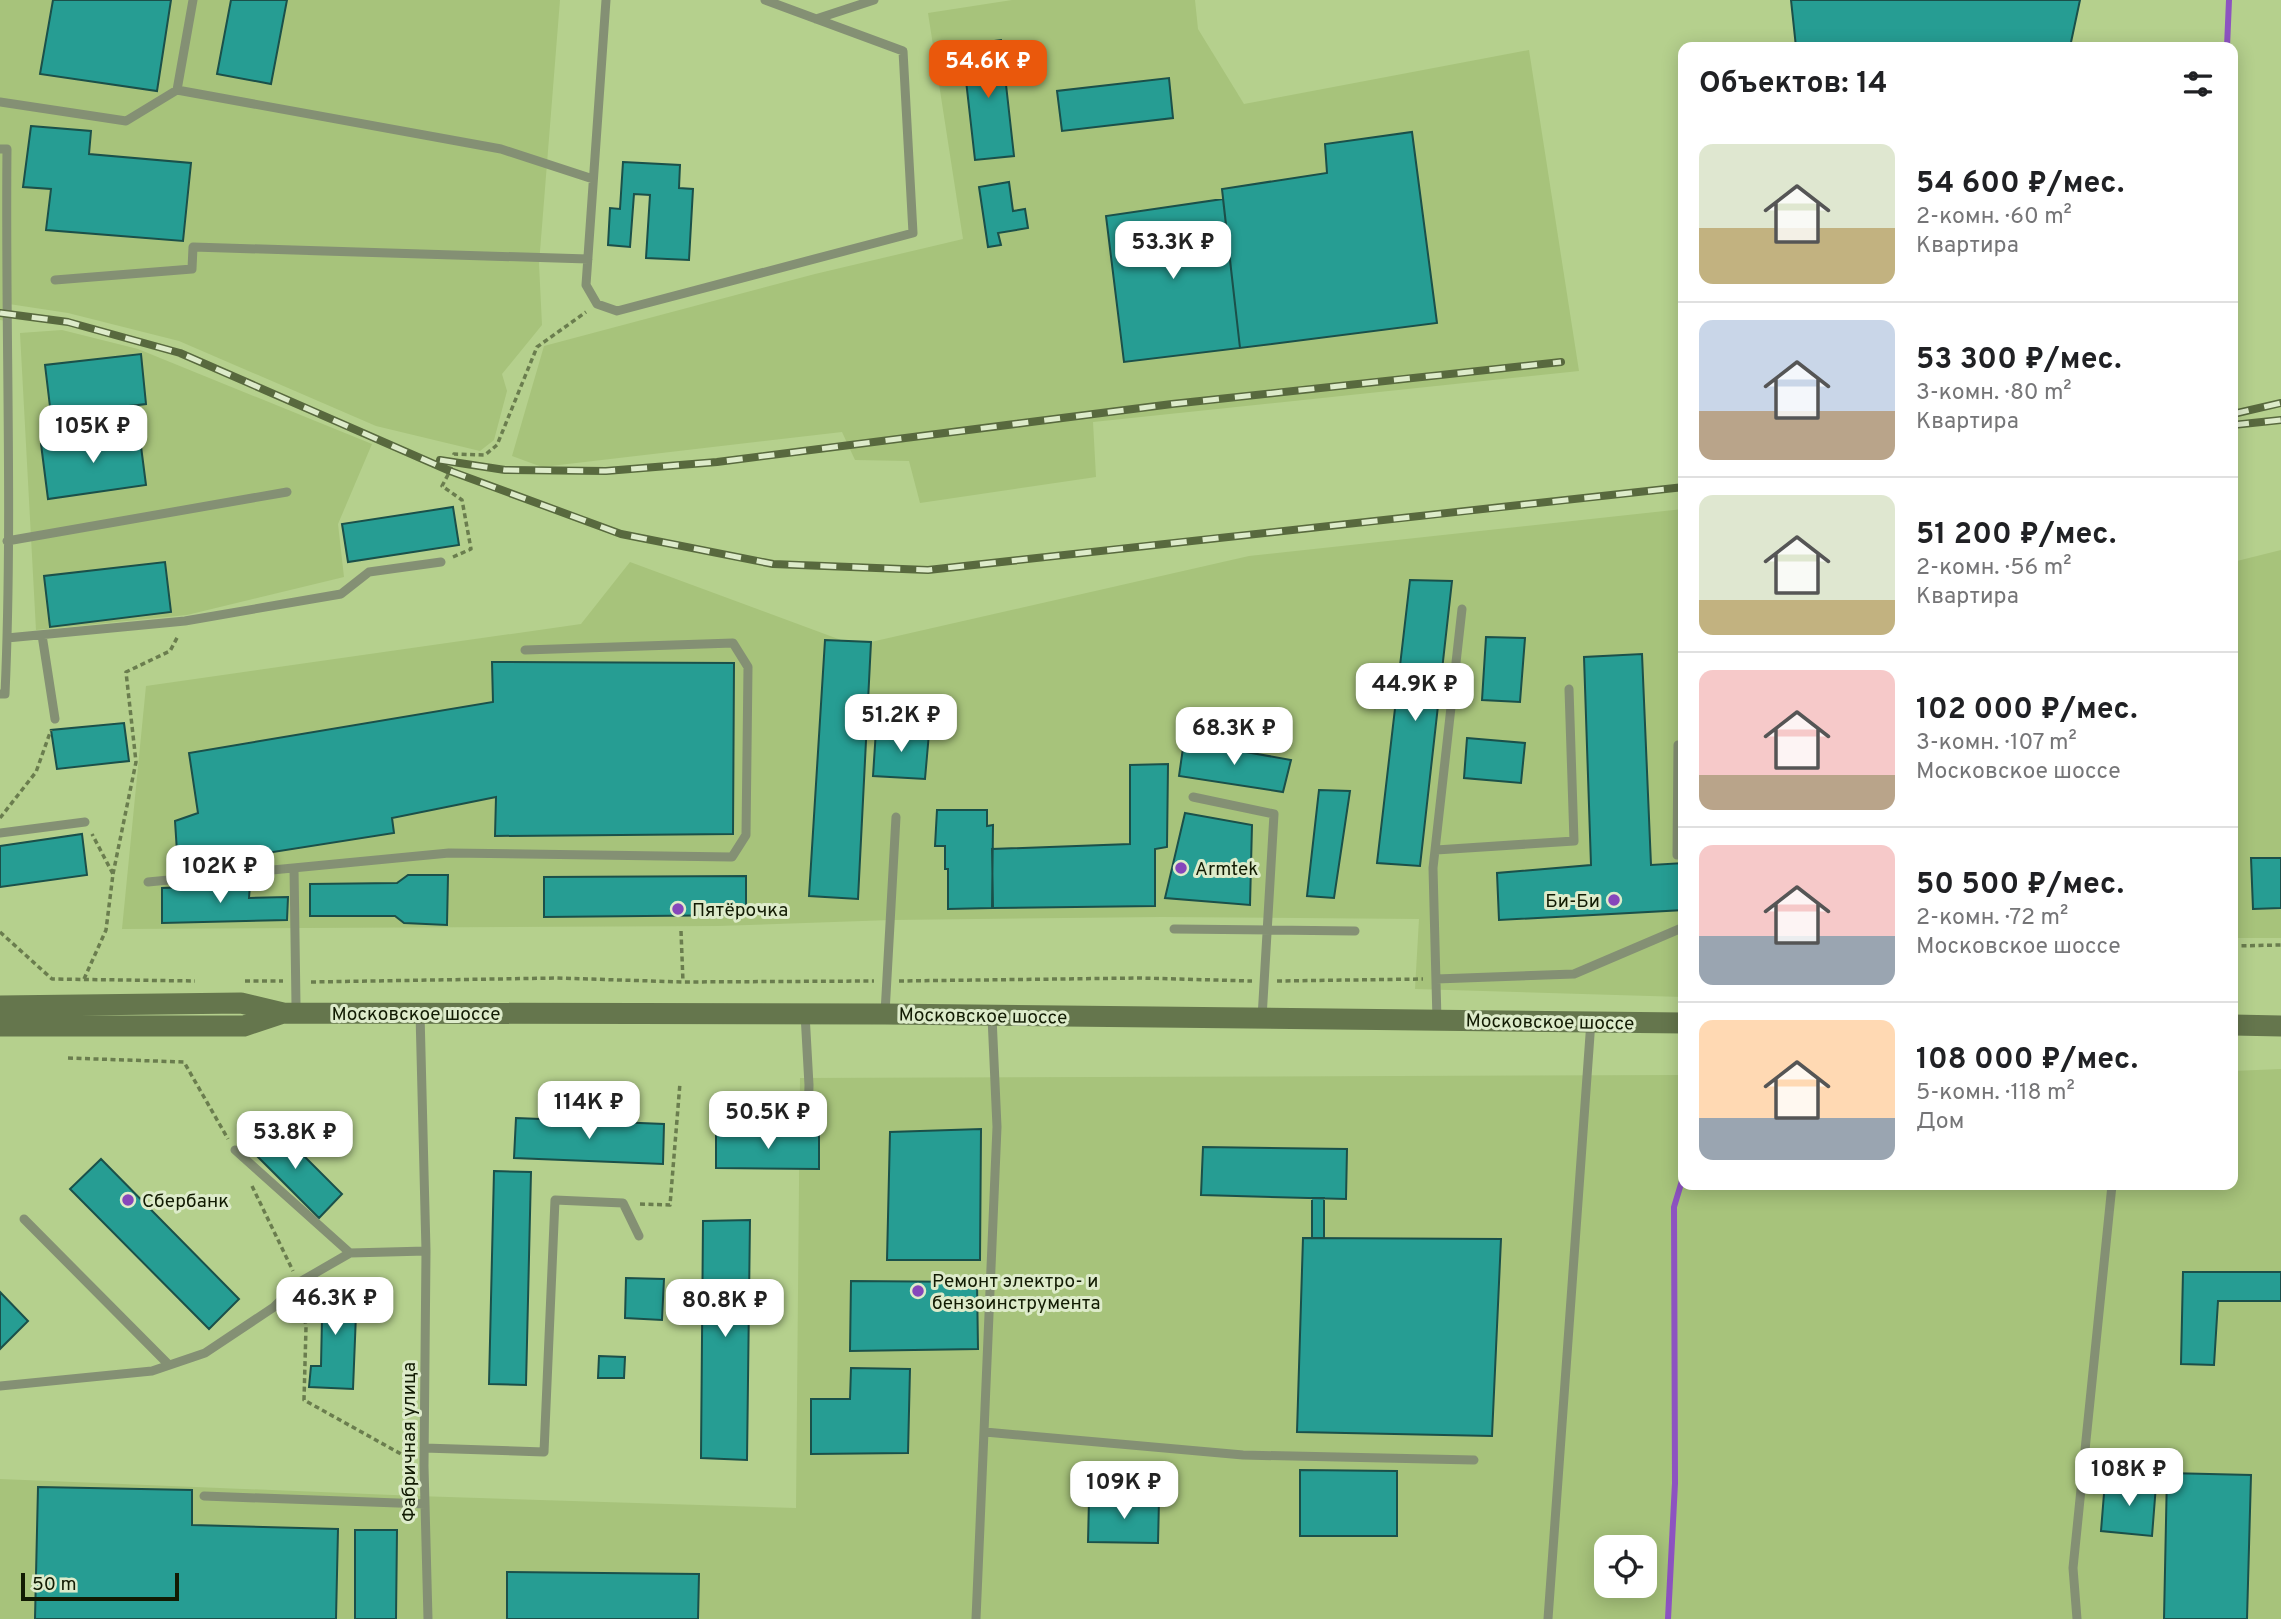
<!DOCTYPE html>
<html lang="ru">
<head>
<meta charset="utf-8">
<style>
	:root { --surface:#fff; --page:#f6f6f6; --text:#202124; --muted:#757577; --line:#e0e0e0; --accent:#ea580c }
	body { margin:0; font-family:Overpass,sans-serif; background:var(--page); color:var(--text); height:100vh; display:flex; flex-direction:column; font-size:26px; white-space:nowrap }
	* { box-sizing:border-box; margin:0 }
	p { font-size:23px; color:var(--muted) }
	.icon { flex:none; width:38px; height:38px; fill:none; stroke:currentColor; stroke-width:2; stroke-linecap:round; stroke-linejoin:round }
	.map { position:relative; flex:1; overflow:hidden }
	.drawer { position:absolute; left:1678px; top:42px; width:560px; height:1148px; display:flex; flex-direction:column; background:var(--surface); border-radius:14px; box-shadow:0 4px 18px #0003 }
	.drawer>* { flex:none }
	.tools { position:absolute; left:1594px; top:1535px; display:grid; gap:14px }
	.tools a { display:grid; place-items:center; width:63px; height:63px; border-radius:14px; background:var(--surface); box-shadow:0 4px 18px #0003; font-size:35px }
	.scale { position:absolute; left:21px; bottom:18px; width:158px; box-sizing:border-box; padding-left:7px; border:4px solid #121b03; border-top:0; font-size:19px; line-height:24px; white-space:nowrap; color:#121b03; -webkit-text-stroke:5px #ddebca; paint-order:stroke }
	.price { position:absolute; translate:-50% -60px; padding:0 16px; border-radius:14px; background:#fff; color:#222; font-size:23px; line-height:46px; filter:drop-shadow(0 2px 4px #0008) }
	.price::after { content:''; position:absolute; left:50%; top:42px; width:21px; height:16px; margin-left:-10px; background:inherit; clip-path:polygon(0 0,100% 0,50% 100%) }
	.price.current { background:var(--accent); color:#fff }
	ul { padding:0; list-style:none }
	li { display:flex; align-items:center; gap:21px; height:175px; padding:0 21px }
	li+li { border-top:2px solid var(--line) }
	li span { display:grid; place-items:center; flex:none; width:196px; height:140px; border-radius:14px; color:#555 }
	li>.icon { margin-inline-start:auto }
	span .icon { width:84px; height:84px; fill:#fffc; stroke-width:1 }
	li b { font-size:30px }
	h2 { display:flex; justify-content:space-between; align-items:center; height:84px; padding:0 21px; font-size:30px }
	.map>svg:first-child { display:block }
	.built { fill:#a7c37b; fill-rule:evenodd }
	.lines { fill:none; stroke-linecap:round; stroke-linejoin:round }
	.stream { stroke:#8d53c1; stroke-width:6 }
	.building { fill:#269d93; stroke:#1b504a; stroke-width:2 }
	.path { stroke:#6a7d4e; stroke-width:3.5; stroke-dasharray:5 3.5; stroke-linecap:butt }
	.lane { stroke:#849074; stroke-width:9 }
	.secondary { stroke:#65764d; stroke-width:21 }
	.rail-casing { stroke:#58693e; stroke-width:8 }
	.rail { stroke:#ddebca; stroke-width:5; stroke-dasharray:16; stroke-linecap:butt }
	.poi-dot { fill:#8646bb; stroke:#ddebca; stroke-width:2.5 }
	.labels { text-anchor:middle; stroke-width:6; stroke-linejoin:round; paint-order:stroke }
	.poi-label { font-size:19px; fill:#121b03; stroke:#ddebca; text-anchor:start }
	.street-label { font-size:19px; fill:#121b03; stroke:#ddebca }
</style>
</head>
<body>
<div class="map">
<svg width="2281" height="1619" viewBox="0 0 2281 1619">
	<rect width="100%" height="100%" fill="#b5d08d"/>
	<path class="built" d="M0,0h560l-21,264 3,61 -40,49 5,17 -13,49 -14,11 -104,-25 -197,-85 -111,-28 -59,-9v17l-9,-1z
		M1012,0h183l3,29 46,75 285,-54 50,321 -486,51 3,55 -176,26 -11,-42 -54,-1 -13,-28 -300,35 -30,-11 32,-110 271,-72 148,-35 -35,-226z
		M62,330l76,19 234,95 -34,80 6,53 -157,38 -151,15 -16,-297z
		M1683,509v488l-268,-8 4,-70 -257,-2 -271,3 -173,6 -596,3 24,-243 435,-62 49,-62 211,78 30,2 378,-86z
		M2281,550v388h-48v-376z
		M2281,1069v550h-2281v-140l417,17 379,12 4,-430 883,-3 1,110h549v-114zM1606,1547h39v39h-39z"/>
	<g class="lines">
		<path class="stream" d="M2227,47l2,-47
			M1668,1619l7,-136 -1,-276 10,-33"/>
	</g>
	<path class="building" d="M53,0h118l-14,91 -117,-17z
		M231,0h56l-16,84 -54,-10z
		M1791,0h289l-10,47h-274z
		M1001,40l13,116 -39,4 -13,-115z
		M1169,78l4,40 -111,13 -5,-40z
		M31,126l60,5 -2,23 102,9 -8,78 -137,-11 5,-41 -28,-2z
		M1412,132l25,191 -197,25 -18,-159 105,-16 -2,-29z
		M623,162l57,3 -1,23 14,1 -4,71 -43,-2 4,-63 -16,-1 -4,53 -22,-2 2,-37 10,1z
		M1009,182l4,29 12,-2 3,19 -30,5 3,12 -13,2 -9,-60z
		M1223,199l17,149 -116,14 -18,-146z
		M141,354l5,50 -95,11 -6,-50z
		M139,431l7,54 -98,14 -7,-55z
		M453,507l6,38 -111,17 -6,-38z
		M165,562l6,50 -121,15 -6,-51z
		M1410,580l42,1 -32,285 -43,-3z
		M1486,637l39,1 -5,64 -38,-2z
		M825,640l46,2 -13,257 -49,-3z
		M1642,654l9,211 33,-2v47l-185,10 -2,-47 94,-8 -7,-208z
		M492,662l242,1 -1,171 -238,2 1,-39 -104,21 2,15 -216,34 -3,-46 23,-8 -9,-60 304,-51z
		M124,723l5,38 -72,8 -6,-39z
		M876,730l53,3 -4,46 -52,-3z
		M1467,738l58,5 -4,40 -57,-5z
		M1184,741l107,19 -8,32 -104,-16z
		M1168,764l-1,83 -12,2v57l-162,2 -1,-59 138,-5v-79z
		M1319,790l31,1 -16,107 -27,-2z
		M937,810h50v16l6,-1 -1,83 -44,1v-40h-3v-23h-10z
		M1185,813l67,12 -2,80 -85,-7z
		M82,834l5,41 -87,12v-41z
		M2251,858h30v50l-28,1z
		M408,875h40l-1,50 -43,-2 -9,-7h-85v-32l87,-1z
		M746,876v39l-202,2v-40z
		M250,885l-1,13 39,-1 -1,23 -125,3v-35z
		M516,1118l148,6 -1,40 -149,-6z
		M271,1123l71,71 -23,24 -71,-71z
		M981,1129l-1,131h-93l3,-128z
		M716,1133l103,1v35l-103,-1z
		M1203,1147l144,2 -1,50 -145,-4z
		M101,1159l138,140 -30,30 -139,-140z
		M494,1171l37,1 -5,213 -37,-1z
		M1312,1198h12v40h-12z
		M750,1220l-3,240 -46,-2 2,-237z
		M1303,1238l198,1 -9,197 -195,-4z
		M2183,1272h98v29h-63l-4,64 -33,-1z
		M626,1278l38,1 -2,41 -37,-2z
		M851,1281l126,1 1,67 -128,2z
		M313,1287l44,2 -4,100 -44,-2 2,-21h10l1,-48h-11z
		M0,1292l28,29 -28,28z
		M599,1356l26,1 -1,21h-26z
		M851,1368l59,1 -2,84 -97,1v-55h39z
		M1300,1470l97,1v65h-97z
		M2167,1473l84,2 -4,144h-83z
		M2105,1481l51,4 -4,51 -51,-5z
		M38,1487l154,3v35l146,4 -2,90h-301z
		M1089,1499l70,1 -1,43 -70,-1z
		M355,1530h42l-1,89h-41z
		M507,1572l192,2 -1,45h-191z"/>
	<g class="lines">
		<path class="path" d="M453,557l18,-8 -9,-49 -20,-14 8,-15 4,-17 31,1 12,-10 40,-98 49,-35
			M0,818l36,-46 15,-42
			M113,874l23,-112 -10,-90 44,-21 8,-15
			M681,931l2,51
			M0,932l52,47 143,2
			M2233,946l48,-1
			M84,979l22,-49 7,-56 -21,-40
			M245,981h38
			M899,981l241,-3 112,3
			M1277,981l146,-2
			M311,982l246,-4 126,4 191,-1
			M68,1058l116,4 44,77
			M252,1186l41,85
			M640,1204l30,1 10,-122
			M302,1302l4,25 -2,73 106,59"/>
		<path class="lane" d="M606,0l-20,285 11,19 20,7 296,-78 -10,-182 -138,-51
			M816,19l58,-19
			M177,90l16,-90
			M0,102l126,19 51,-31 324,59 92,30
			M0,149h7c-2,182 6,364 -2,545h-5
			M55,280l137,-11 1,-22 395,12
			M7,541l280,-49
			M42,635l13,84
			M7,638l178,-17 156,-27 28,-22 72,-10
			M1684,745h-6l-1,110h7
			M1193,797l81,17 -12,204
			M0,833l85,-11
			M1436,850l138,-9 -5,-152
			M294,868l2,137
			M148,882l301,-29 283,4 14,-22 2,-168 -15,-24 -208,7
			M1174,929l181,2
			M1436,979l138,-5 110,-47
			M420,1013l6,238 -2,215 4,153
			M885,1013l11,-196
			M805,1014l4,71 -1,34
			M1437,1020l-4,-152 29,-259
			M235,1150l115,103
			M24,1219l145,146
			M0,1386l152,-15 53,-18 69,-46 24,-24 52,-30 76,-2
			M985,1432l258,23 231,5
			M424,1448l120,4 11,-252 68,3 16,33
			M204,1496l221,8
			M976,1619l21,-492 -5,-110
			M1548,1619l43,-598
			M2077,1619l-4,-51 39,-383"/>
		<path class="secondary" d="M0,1006l241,-3 42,10 602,1 799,9
			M2233,1025l48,1
			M0,1026h244l39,-13"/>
		<g class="rail-casing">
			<path id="rail" d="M0,313l68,9 112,31 270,118 171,63 152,30 155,6 756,-83
				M2233,414l48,-11
				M2233,425l48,-5
				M440,460l65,10 101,1 111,-9 455,-58 389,-42"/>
		</g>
		<use href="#rail" class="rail"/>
	</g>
	<g class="poi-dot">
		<circle cx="1181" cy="868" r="7"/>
		<circle cx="1614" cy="900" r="7"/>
		<circle cx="678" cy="909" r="7"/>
		<circle cx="128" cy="1200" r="7"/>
		<circle cx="918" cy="1291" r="7"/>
	</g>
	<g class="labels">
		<g class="poi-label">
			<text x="1195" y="875">Armtek</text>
			<text x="1600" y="907" text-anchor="end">Би-Би</text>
			<text x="692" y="916">Пятёрочка</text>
			<text x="142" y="1207">Сбербанк</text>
			<text x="932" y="1287">Ремонт электро- и<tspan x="932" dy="22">бензоинструмента</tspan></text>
		</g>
		<g class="street-label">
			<text x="416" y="1020">Московское шоссе</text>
			<text transform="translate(983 1015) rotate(1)" y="7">Московское шоссе</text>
			<text transform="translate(1550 1021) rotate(1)" y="7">Московское шоссе</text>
			<text transform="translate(408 1442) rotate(-90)" y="7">Фабричная улица</text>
		</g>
	</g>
</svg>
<div class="tools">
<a><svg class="icon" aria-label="locate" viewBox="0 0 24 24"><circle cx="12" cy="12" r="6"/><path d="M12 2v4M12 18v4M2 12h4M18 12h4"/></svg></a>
</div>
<div class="scale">50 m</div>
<b class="price current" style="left:988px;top:100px">54.6K ₽</b>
<b class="price" style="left:1173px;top:281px">53.3K ₽</b>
<b class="price" style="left:93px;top:465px">105K ₽</b>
<b class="price" style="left:1415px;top:723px">44.9K ₽</b>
<b class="price" style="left:901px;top:754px">51.2K ₽</b>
<b class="price" style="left:1234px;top:767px">68.3K ₽</b>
<b class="price" style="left:220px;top:905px">102K ₽</b>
<b class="price" style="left:589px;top:1141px">114K ₽</b>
<b class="price" style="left:768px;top:1151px">50.5K ₽</b>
<b class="price" style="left:295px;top:1171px">53.8K ₽</b>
<b class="price" style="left:335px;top:1337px">46.3K ₽</b>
<b class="price" style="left:725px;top:1339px">80.8K ₽</b>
<b class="price" style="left:2129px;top:1508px">108K ₽</b>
<b class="price" style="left:1124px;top:1521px">109K ₽</b>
<section class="drawer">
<h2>Объектов: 14<svg class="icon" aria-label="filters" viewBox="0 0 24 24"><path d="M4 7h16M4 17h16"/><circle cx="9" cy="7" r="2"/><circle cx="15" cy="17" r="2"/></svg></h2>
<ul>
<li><span style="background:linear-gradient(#dfe7d0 60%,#c2b280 0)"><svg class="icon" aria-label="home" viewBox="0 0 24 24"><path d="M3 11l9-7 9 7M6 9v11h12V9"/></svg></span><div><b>54 600 ₽/мес.</b><p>2-комн. · 60 m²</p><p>Квартира</p></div></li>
<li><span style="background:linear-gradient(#c9d6e8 65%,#b9a48a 0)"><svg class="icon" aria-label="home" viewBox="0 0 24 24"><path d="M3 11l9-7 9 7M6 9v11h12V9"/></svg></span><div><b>53 300 ₽/мес.</b><p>3-комн. · 80 m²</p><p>Квартира</p></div></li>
<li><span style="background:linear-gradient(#dfe7d0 75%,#c2b280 0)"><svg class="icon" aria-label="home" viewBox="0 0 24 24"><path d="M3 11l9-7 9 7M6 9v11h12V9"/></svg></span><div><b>51 200 ₽/мес.</b><p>2-комн. · 56 m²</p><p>Квартира</p></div></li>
<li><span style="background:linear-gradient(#f6c9c9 75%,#b9a48a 0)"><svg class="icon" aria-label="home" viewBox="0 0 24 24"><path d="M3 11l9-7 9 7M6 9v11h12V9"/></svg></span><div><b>102 000 ₽/мес.</b><p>3-комн. · 107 m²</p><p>Московское шоссе</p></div></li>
<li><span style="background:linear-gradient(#f6c9c9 65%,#9aa5b1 0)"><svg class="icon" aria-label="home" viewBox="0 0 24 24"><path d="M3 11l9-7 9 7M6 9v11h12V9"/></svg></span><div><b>50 500 ₽/мес.</b><p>2-комн. · 72 m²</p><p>Московское шоссе</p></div></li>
<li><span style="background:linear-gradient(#ffd9b3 70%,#9aa5b1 0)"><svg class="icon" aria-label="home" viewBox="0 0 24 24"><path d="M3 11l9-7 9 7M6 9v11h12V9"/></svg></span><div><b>108 000 ₽/мес.</b><p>5-комн. · 118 m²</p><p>Дом</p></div></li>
</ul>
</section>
</div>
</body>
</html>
